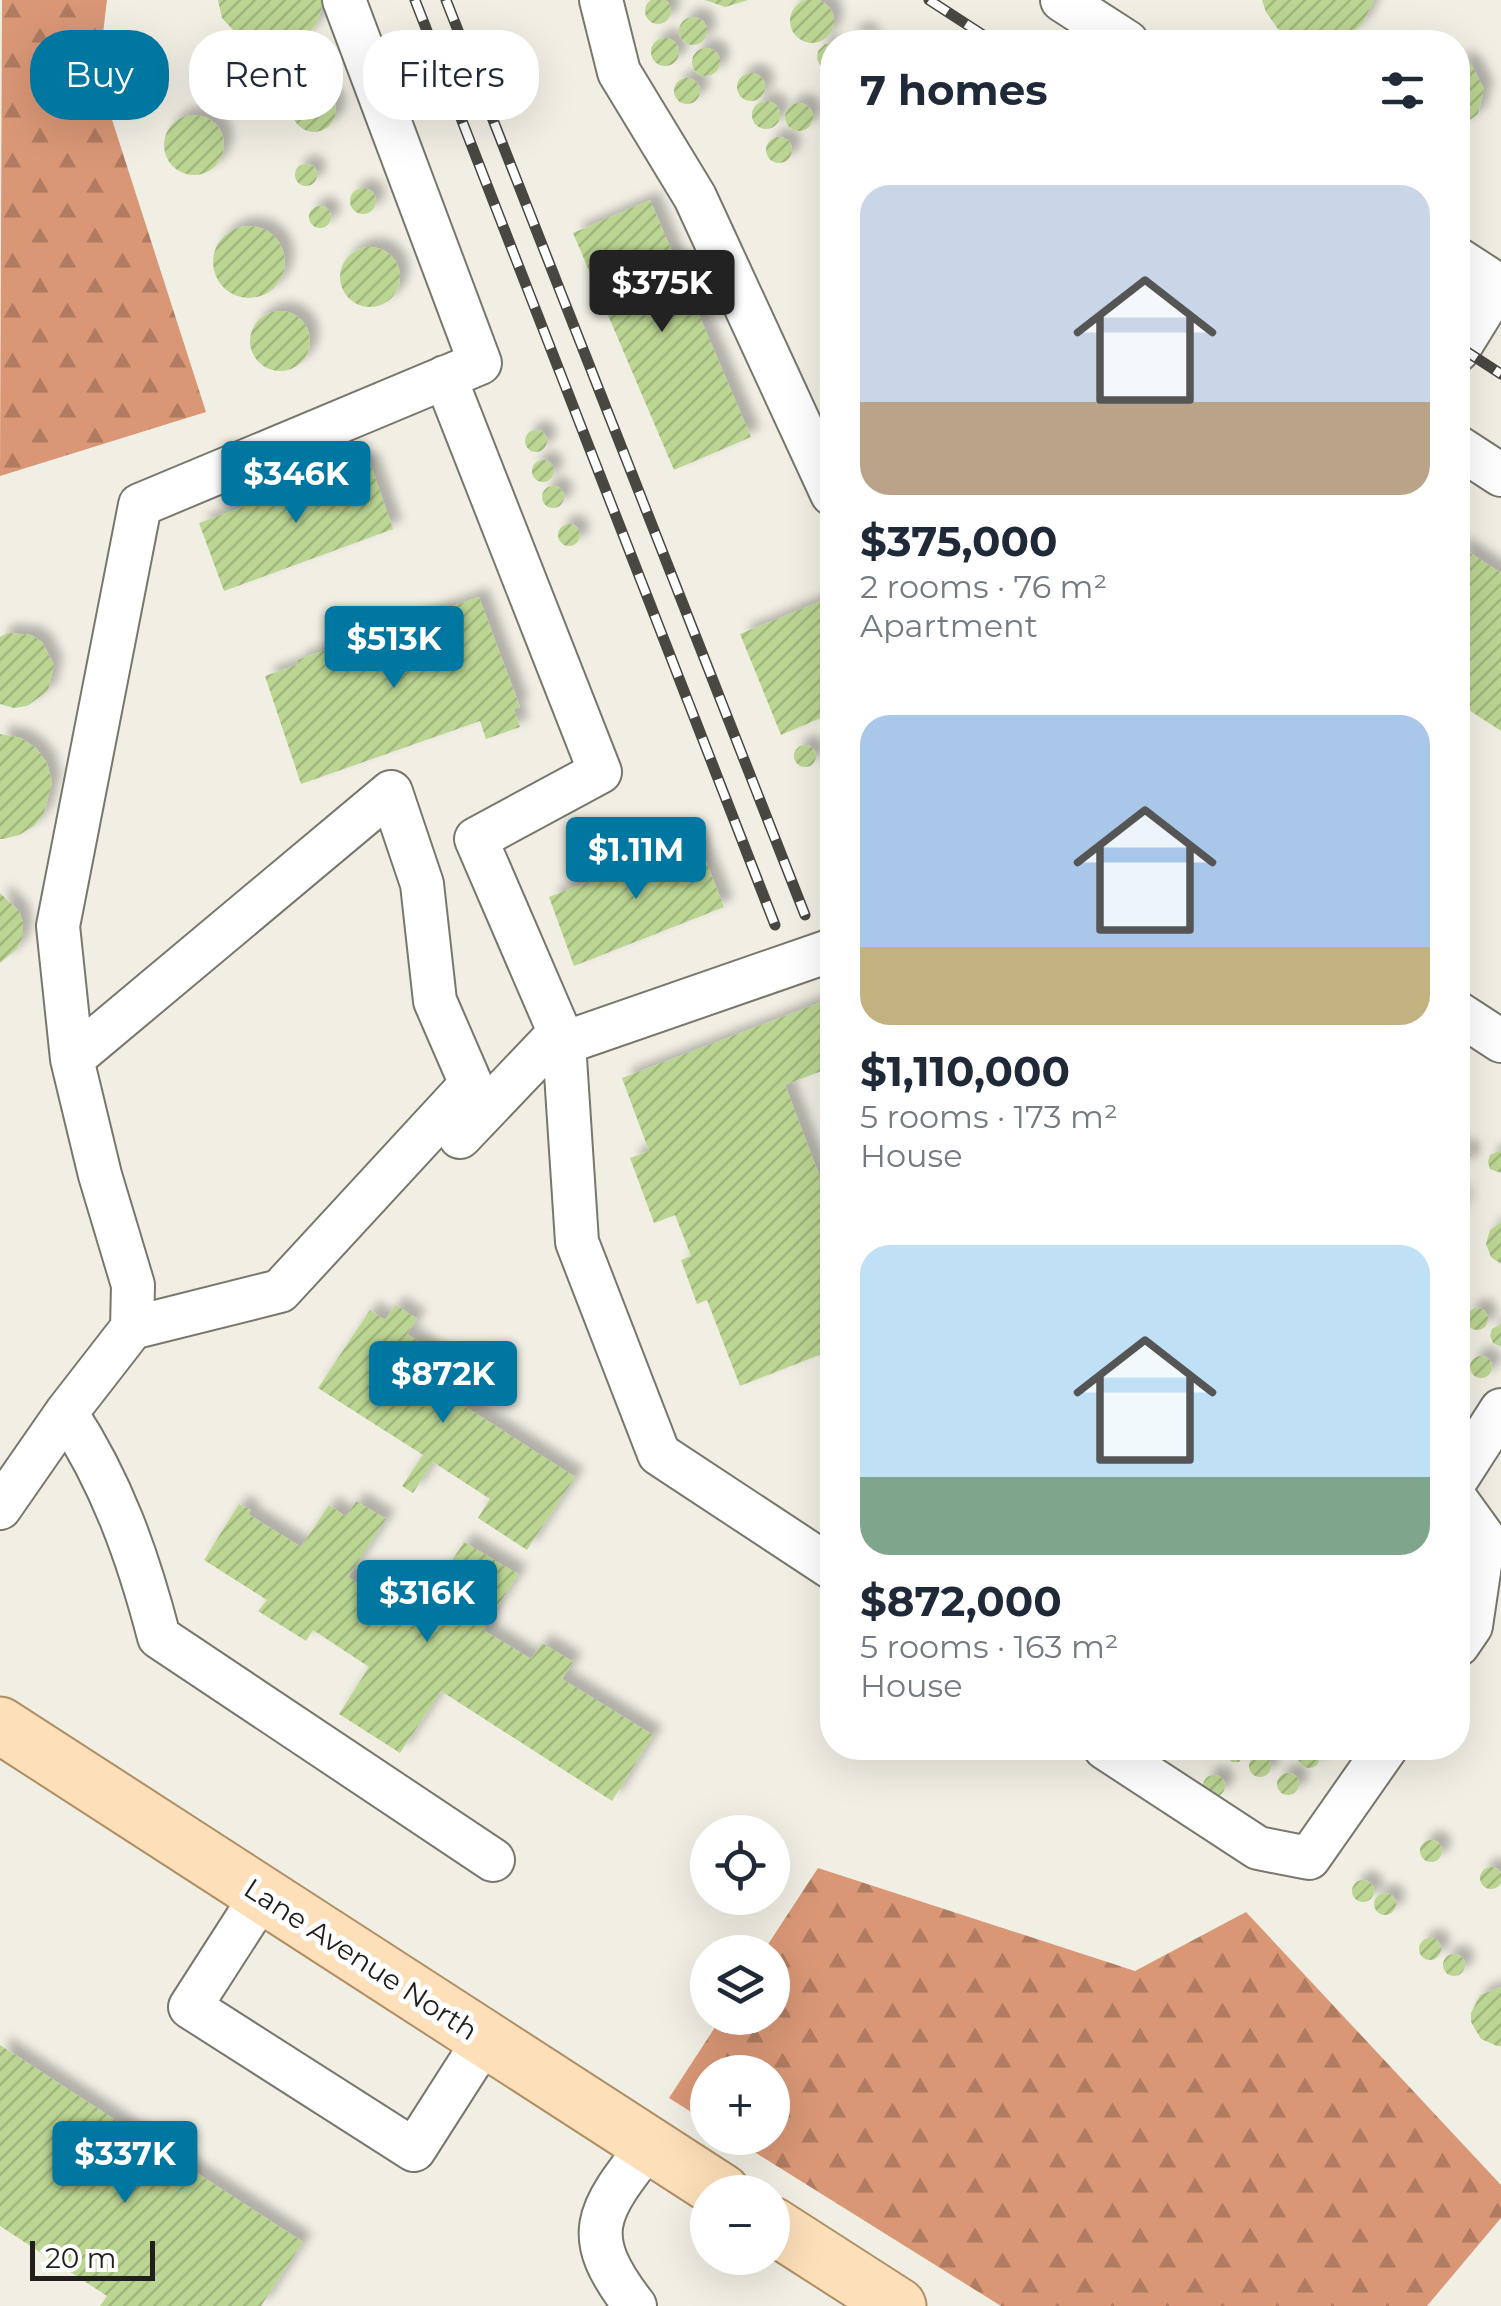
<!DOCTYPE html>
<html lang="en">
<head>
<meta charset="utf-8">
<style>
	:root { --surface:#fff; --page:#f2f2f3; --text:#1f2937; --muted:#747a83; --accent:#0077a0 }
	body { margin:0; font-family:Montserrat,sans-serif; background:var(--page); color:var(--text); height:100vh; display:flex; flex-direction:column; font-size:38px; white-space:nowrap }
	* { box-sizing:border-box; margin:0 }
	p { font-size:32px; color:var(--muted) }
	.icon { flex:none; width:55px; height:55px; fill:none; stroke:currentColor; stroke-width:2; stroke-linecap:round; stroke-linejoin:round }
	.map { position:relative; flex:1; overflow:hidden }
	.sheet { position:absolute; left:820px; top:30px; width:650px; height:1730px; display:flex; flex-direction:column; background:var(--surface); border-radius:40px; box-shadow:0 10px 40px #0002 }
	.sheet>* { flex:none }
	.banner { position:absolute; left:30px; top:30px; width:640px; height:90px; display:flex; gap:20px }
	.fabs { position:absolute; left:690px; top:1815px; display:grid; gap:20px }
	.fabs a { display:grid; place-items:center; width:100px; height:100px; border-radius:50%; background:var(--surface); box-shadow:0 10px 40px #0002; font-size:50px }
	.scale { position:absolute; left:30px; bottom:25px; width:125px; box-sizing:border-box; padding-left:10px; border:5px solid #201f1b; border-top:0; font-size:28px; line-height:35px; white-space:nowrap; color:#201f1b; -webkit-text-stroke:8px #fff; paint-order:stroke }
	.price { position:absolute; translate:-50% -85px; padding:0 22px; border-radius:10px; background:var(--accent); color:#fff; font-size:32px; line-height:65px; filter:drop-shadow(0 2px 5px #0008) }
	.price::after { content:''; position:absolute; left:50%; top:60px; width:30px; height:22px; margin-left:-15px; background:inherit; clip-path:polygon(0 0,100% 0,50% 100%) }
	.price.active { background:#222; color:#fff }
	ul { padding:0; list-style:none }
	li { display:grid; align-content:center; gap:20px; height:530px; padding:0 40px }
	li span { display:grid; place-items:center; height:310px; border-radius:30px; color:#555 }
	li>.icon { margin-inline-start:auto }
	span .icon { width:180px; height:180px; fill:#fffc; stroke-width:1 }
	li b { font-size:42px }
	h2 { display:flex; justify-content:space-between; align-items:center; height:120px; padding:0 40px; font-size:42px }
	.pill { padding:0 35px; border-radius:40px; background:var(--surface); box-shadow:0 10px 40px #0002; font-size:35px; line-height:90px }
	.pill.active { background:var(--accent); color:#fff }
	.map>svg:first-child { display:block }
	.forest { fill:url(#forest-firs) }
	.building { fill:url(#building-hatch); filter:url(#shadow) }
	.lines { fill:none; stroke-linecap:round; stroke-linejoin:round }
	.minor-casing { stroke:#78776d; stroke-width:46 }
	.major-casing { stroke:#af8e63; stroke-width:59 }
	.minor { stroke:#fff; stroke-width:42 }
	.major { stroke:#fddfb9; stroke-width:55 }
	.rail-casing { stroke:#494742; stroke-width:11 }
	.rail { stroke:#fff; stroke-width:8; stroke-dasharray:22; stroke-linecap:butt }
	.labels { text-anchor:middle; stroke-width:10; stroke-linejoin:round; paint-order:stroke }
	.street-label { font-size:28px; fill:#201f1b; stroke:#fff }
</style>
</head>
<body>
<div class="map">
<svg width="1501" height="2306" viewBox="0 0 1501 2306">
	<defs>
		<pattern id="forest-firs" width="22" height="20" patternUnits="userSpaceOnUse" patternTransform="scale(2.5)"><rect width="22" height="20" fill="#d99776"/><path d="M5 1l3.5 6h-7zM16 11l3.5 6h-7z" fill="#b07b60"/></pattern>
		<pattern id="building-hatch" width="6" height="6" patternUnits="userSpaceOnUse" patternTransform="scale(2.5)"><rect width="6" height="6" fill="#bbd593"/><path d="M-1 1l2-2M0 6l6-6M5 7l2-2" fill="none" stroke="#a0b67e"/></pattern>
		<filter id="shadow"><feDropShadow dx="9" dy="-9" stdDeviation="5" flood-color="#0004"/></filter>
	</defs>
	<rect width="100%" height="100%" fill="#f1efe4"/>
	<path class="forest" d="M2,0h105l-9,76 108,336 -206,64z
		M818,1868l317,103 111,-59 255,273v33l-74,88h-426l-269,-168h40v-66h-64l-1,50 -38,-24 52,-80h51v-66h-9z"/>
	<path class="building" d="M645 11a13 13 0 1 1 26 0a13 13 0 1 1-26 0Z
		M790 21a22 22 0 1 1 44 0a22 22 0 1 1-44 0Z
		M218,0h106l-7,23 -11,13 -14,9 -16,4 -16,-1 -16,-6 -22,-24z
		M705,0h43l-23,7z
		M1262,0h112l-11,23 -13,12 -16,7 -39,-2 -17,-11 -12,-17z
		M679 31a14 14 0 1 1 28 0a14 14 0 1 1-28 0Z
		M859,31l9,3 6,8h-27l4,-7z
		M651 52a14 14 0 1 1 28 0a14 14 0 1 1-28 0Z
		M825,44h7v26l-11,-3 -4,-8 1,-8z
		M692 62a14 14 0 1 1 28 0a14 14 0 1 1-28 0Z
		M1458,58l14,8 12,23 -6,25 -20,15z
		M737 87a14 14 0 1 1 28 0a14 14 0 1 1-28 0Z
		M674 91a13 13 0 1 1 26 0a13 13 0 1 1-26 0Z
		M292 110a22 22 0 1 1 44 0a22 22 0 1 1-44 0Z
		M752 115a14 14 0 1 1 28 0a14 14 0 1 1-28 0Z
		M785 117a14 14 0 1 1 28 0a14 14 0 1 1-28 0Z
		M164 145a30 30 0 1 1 60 0a30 30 0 1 1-60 0Z
		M766 150a13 13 0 1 1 26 0a13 13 0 1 1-26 0Z
		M295 175a11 11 0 1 1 22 0a11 11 0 1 1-22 0Z
		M350 201a13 13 0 1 1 26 0a13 13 0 1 1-26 0Z
		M650,200l101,237 -77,33 -101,-237z
		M309 217a11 11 0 1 1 22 0a11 11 0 1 1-22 0Z
		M213 262a36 36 0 1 1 72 0a36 36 0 1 1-72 0Z
		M340 277a30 30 0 1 1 60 0a30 30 0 1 1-60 0Z
		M250 341a30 30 0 1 1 60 0a30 30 0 1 1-60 0Z
		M525 441a11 11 0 1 1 22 0a11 11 0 1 1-22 0Z
		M532 471a11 11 0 1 1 22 0a11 11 0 1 1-22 0Z
		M369,460l24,69 -169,62 -25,-68z
		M542 497a11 11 0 1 1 22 0a11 11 0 1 1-22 0Z
		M558 535a11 11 0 1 1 22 0a11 11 0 1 1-22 0Z
		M1458,545l43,28v158l-43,-28z
		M479,597l41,110 -6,2 6,18 -34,12 -6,-18 -179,63 -36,-108 34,-12 -2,-4z
		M821,601l11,29v83l-51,22 -41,-101z
		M7,633l24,2 11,7 12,23 -6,26 -21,15 -13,2 -14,-4v-67z
		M0,734l21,4 15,10 11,15 5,19 -8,31 -10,13 -15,9 -15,4h-4z
		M794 756a11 11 0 1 1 22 0a11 11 0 1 1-22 0Z
		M697,838l27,69 -150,59 -25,-69z
		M0,893l19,18 4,12v13l-6,13 -17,14z
		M832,998v69l-47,18 47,124v141l-92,36 -33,-86 -10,4 -16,-44 10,-4 -16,-41 -21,8 -24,-65 19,-7 -27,-73z
		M1458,1146l9,3 4,6 -3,10 -8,4h-2z
		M1501,1150v23l-11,-4 -2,-7 2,-7z
		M1458,1188l6,13 -6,21z
		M1501,1222v42l-10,-7 -5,-13 4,-14z
		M396,1305l21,14 -10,15 45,30 -16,24 139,89 -48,73 -49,-32 12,-19 -57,-37 -20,31 -11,-7 21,-31 -105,-67 52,-78 15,10z
		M1466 1319a11 11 0 1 1 22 0a11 11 0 1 1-22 0Z
		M1501,1324v23l-8,-4 -3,-7 2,-7z
		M1470 1367a11 11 0 1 1 22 0a11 11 0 1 1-22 0Z
		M356,1501l30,18 -38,58 66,43 50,-78 54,32 -35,56 48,29 11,-16 31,19 -11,17 91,56 -41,66 -171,-110 -41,62 -61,-39 30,-47 -56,-37 -7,11 -48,-30 9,-11 -63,-40 35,-56 12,6 -3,4 53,33 28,-42 17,12z
		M1298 1757a11 11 0 1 1 22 0a11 11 0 1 1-22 0Z
		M1224,1748h21l1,5 -7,9h-7l-8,-7z
		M1249 1766a11 11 0 1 1 22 0a11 11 0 1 1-22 0Z
		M1277 1784a11 11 0 1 1 22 0a11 11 0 1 1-22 0Z
		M1203 1786a11 11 0 1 1 22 0a11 11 0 1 1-22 0Z
		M1420 1851a11 11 0 1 1 22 0a11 11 0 1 1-22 0Z
		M1480 1878a11 11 0 1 1 22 0a11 11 0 1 1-22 0Z
		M1352 1891a11 11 0 1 1 22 0a11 11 0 1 1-22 0Z
		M1374 1904a11 11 0 1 1 22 0a11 11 0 1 1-22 0Z
		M1419 1949a11 11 0 1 1 22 0a11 11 0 1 1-22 0Z
		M1443 1965a11 11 0 1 1 22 0a11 11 0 1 1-22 0Z
		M1501,1987v59h-4l-16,-7 -10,-17v-9l9,-18z
		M0,2045l303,197 -42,64h-161l7,-10 -107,-70z"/>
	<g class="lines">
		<g class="minor-casing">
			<path id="minor" d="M601,0l18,72 76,125 137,297
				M1062,0l65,42
				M1458,259l40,26 -40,65
				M445,377l155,395 -124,67 88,204 268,-93
				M1458,447l43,28
				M1458,1013l43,28
				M564,1043l13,199 82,212 173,114
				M72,1059l-14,-133 82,-421 340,-142 -136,-363
				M460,1137l100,-105
				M66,1413c46,70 72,143 93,224l334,223
				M1458,1477l43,-67
				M1458,1502l26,36 -13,88 -13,19
				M0,1508l66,-95 66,-85 1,-43 -33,-110 -28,-116 319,-267 31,92 13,117 36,83 -191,207 -148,37
				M1105,1748l153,100 51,10 77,-110
				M262,1895l-72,112 224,143 71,-111
				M635,2306c-56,-72 -38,-94 14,-161"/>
		</g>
		<g class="major-casing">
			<path id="major" d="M0,1725l722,467
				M772,2225l126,81"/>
		</g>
		<use href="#minor" class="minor"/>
		<use href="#major" class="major"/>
		<g class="rail-casing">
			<path id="rail" d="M415,0l360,925
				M446,0l359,915
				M929,0l65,42
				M1458,346l43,28"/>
		</g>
		<use href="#rail" class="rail"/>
	</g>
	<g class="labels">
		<g class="street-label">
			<text transform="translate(361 1959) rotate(33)" y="10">Lane Avenue North</text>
		</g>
	</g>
</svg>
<div class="fabs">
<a><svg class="icon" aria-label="locate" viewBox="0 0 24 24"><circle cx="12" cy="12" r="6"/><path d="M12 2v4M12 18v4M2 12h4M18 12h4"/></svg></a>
<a><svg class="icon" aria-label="layers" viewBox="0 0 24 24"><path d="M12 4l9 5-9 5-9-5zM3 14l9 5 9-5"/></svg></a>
<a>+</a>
<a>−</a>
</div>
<div class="scale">20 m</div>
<b class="price active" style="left:662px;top:335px">$375K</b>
<b class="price" style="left:296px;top:526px">$346K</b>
<b class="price" style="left:394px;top:691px">$513K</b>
<b class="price" style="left:636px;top:902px">$1.11M</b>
<b class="price" style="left:443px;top:1426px">$872K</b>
<b class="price" style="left:427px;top:1645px">$316K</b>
<b class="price" style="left:125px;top:2206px">$337K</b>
<div class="banner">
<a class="pill active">Buy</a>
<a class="pill">Rent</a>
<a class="pill">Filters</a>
</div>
<section class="sheet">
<h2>7 homes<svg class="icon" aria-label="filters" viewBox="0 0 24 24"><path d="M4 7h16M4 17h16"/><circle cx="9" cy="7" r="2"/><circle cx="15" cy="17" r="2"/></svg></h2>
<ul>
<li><span style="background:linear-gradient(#c9d6e8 70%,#b9a48a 0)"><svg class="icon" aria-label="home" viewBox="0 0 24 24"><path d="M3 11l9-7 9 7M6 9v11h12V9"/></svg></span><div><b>$375,000</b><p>2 rooms · 76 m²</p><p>Apartment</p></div></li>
<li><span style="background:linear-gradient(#a9c7e8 75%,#c2b280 0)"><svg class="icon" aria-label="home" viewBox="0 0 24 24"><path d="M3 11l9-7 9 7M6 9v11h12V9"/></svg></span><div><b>$1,110,000</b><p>5 rooms · 173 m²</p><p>House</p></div></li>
<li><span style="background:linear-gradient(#bfe0f5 75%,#7fa58c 0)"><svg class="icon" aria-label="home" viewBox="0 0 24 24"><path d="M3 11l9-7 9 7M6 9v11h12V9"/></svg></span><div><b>$872,000</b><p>5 rooms · 163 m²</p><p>House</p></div></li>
</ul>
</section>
</div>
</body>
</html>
